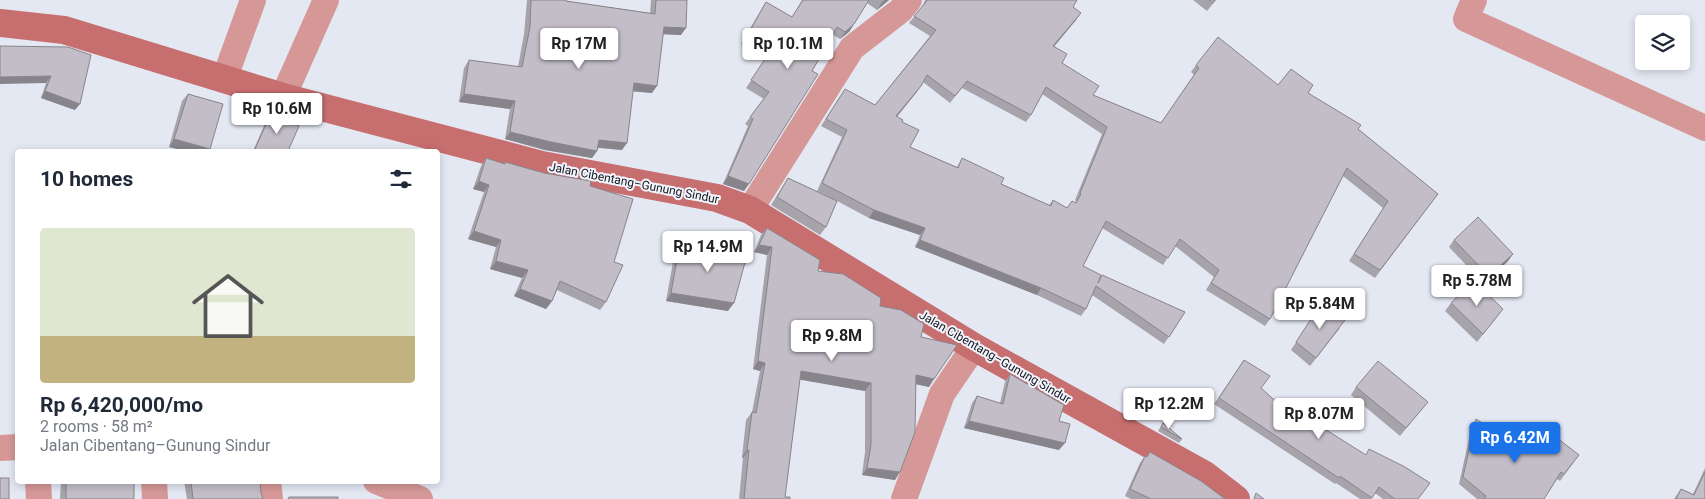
<!DOCTYPE html>
<html lang="en">
<head>
<meta charset="utf-8">
<style>
	:root { --surface:#fff; --page:#f6f6f7; --text:#1f2937; --muted:#747a83; --line:#e0e1e3; --accent:#1a73e8 }
	body { margin:0; font-family:Roboto,sans-serif; background:var(--page); color:var(--text); height:100vh; display:flex; flex-direction:column; font-size:19px; white-space:nowrap }
	* { box-sizing:border-box; margin:0 }
	p { font-size:16px; color:var(--muted) }
	.icon { flex:none; width:28px; height:28px; fill:none; stroke:currentColor; stroke-width:2; stroke-linecap:round; stroke-linejoin:round }
	.map { position:relative; flex:1; overflow:hidden }
	.drawer { position:absolute; left:15px; top:149px; width:425px; height:335px; display:flex; flex-direction:column; background:var(--surface); border-radius:5px; box-shadow:0 2px 8px #0003 }
	.drawer>* { flex:none }
	.buttons { position:absolute; left:1635px; top:15px; display:grid; gap:10px }
	.buttons a { display:grid; place-items:center; width:55px; height:55px; border-radius:5px; background:var(--surface); box-shadow:0 2px 8px #0003; font-size:25px }
	.price { position:absolute; translate:-50% -42px; padding:0 11px; border-radius:5px; background:#fff; color:#222; font-size:16px; line-height:32px; filter:drop-shadow(0 1px 2px #0008) }
	.price::after { content:''; position:absolute; left:50%; top:30px; width:15px; height:11px; margin-left:-8px; background:inherit; clip-path:polygon(0 0,100% 0,50% 100%) }
	.price.current { background:var(--accent); color:#fff }
	ul { padding:0; list-style:none }
	li { display:grid; align-content:center; gap:10px; height:265px; padding:0 25px }
	li+li { border-top:1px solid var(--line) }
	li span { display:grid; place-items:center; height:155px; border-radius:5px; color:#555 }
	li>.icon { margin-inline-start:auto }
	span .icon { width:90px; height:90px; fill:#fffc; stroke-width:1 }
	li b { font-size:21px }
	h2 { display:flex; justify-content:space-between; align-items:center; height:60px; padding:0 25px; font-size:21px }
	.map>svg:first-child { display:block }
	.lines { fill:none; stroke-linecap:round; stroke-linejoin:round }
	.street { stroke:#d59897; stroke-width:26 }
	.secondary { stroke:#c76e6f; stroke-width:28 }
	.wall { fill:#a7a3ab; fill-rule:evenodd }
	.shaded-wall { fill:#88848b }
	.building { fill:#c2bdc7; stroke:#88848b; fill-rule:evenodd }
	.labels { text-anchor:middle; stroke-width:4; stroke-linejoin:round; paint-order:stroke }
	.street-label { font-size:12px; fill:#15161a; stroke:#f2f5fe }
</style>
</head>
<body>
<div class="map">
<svg width="1705" height="499" viewBox="0 0 1705 499">
	<rect width="100%" height="100%" fill="#e4e8f3"/>
	<g class="lines">
		<path class="street" d="M1474,0l-8,19 239,109
			M224,80l29,-80
			M283,97l43,-97
			M750,210l102,-162 49,-38 8,-10
			M0,448l18,-1
			M38,481l1,18
			M154,481l1,18
			M268,481l2,18
			M376,481l44,18
			M904,499l38,-105 32,-47"/>
		<path class="secondary" d="M0,23l64,7 219,67 259,68 175,33 33,12 224,137 231,128 31,24"/>
	</g>
	<path class="wall" d="M527,0h39v1l84,12 1,-13h36l-6,35 -18,-1 -11,59 -19,-2 -11,59 -24,-2 -1,3 -5,7 -47,-8 -40,-11 5,-30 -51,-7 5,-34 5,-8 49,7 6,-33z
		M802,0h87l-12,10 -10,-7 -18,29 -9,7 -7,-4 -89,156 -21,-7 25,-58 -3,-2 19,-25 -18,-11 20,-30 -25,-14 20,-34 5,-8 26,15z
		M925,0h152l-4,7 3,13 -22,27 8,16 31,32 68,28 33,-48 -3,-3 5,-7 112,28 50,36 80,65 -63,84 -26,-17 34,-53 -40,-32 -73,143 -5,7 -59,-36 8,-13 -39,-31 -12,19 -61,-37 -19,38 17,12 85,34 -21,32 -72,-49 -6,14 -5,7 -44,-21 -122,-48 5,-12 -51,-17 -32,-17 -11,26 -6,8 -49,-30 17,-27 46,21 -17,-8 25,-54 -21,-11 24,-37 30,16 55,-69 -21,-13 13,-16zM923,82l27,21 12,-15 64,34 5,-7 11,-21 60,40 -27,66 1,1 -1,2 -8,5 -14,-8 -4,5 -48,-21 -39,-26 -5,9 -47,-20 -8,-25 -5,-5 19,-24z
		M1193,0h23l-9,11z
		M68,47l7,63 -34,-12 5,-15z
		M188,94l35,10 -54,43 13,-46z
		M271,113l17,38h-35l13,-30z
		M486,158l18,6 1,-2 85,24 24,76 -8,40 -6,8 -43,-20 -5,11 -6,8 -32,-13 8,-18 -32,-9 6,-22 -28,-8 16,-47 -11,-3 8,-23z
		M767,228l51,43 62,35 41,31 8,50 -13,-3 -21,96 -33,-5 3,-23v-61l-65,-12 -15,118 5,2h-51l4,-41 -1,-1 4,-37 6,-8 8,-41 -7,-2 14,-114 -13,-3 7,-17z
		M1454,240l59,14 -5,7 -24,23 -35,-37z
		M680,243l48,68 -62,-10 9,-50z
		M1451,303l46,14 -20,25 -32,-31z
		M1317,310l23,18 -30,38 -19,-16z
		M1244,360l17,28 20,18 137,93h-35l-8,-6 -4,6h-11l-24,-16 -1,1 -121,-80z
		M1010,374l49,47v29l-95,-22 8,-25 5,-7 23,7 5,-21z
		M1356,387l66,22 -22,27 -49,-41z
		M1476,419l50,31 53,5 -19,26 -3,-2 -13,20h-67l-18,-15 13,-59z
		M1163,423l19,16 -3,4 -21,-12z
		M1150,452l75,47h-94l-6,-3 15,-33 5,-7 1,1z
		M1705,468v31h-31l7,-10 12,5z
		M61,481h73v18h-74z
		M184,481h76l1,12 2,6h-76z"/>
	<path class="shaded-wall" d="M885,0h4l-12,10 5,-8z
		M1081,13l-5,7 -28,33 5,-7z
		M854,24l-5,8 -9,7 5,-7z
		M664,27l22,1 -5,7 -23,-1z
		M51,76l-5,7 -46,1v-7z
		M634,83l23,3 -5,7 -23,-2z
		M921,86l-5,7 -25,30 5,-7z
		M45,91l35,13 -5,6 -34,-12z
		M464,94l51,7 -5,8 -51,-7z
		M510,132l87,19 -5,7 -47,-8 -40,-11z
		M174,139l36,10 -2,2h-24l-15,-4z
		M599,140l28,3 -5,7 -28,-3z
		M728,176l21,8 -5,7 -21,-7z
		M479,181l10,4 -5,7 -11,-3z
		M874,210l51,18 -5,7 -51,-17z
		M474,231l27,9 -5,7 -28,-8z
		M920,240l121,48 -4,7 -122,-48z
		M759,245l13,2 -5,8 -13,-3z
		M1513,254l-5,7 -24,23 5,-8z
		M496,261l32,9 -6,8 -32,-9z
		M520,289l32,12 -6,8 -32,-13z
		M671,293l63,10 -6,8 -62,-10z
		M758,361l7,2 -5,8 -7,-2z
		M801,371l70,12 -6,8 -69,-12z
		M916,375l18,4 -5,8 -19,-4z
		M969,421l96,22 -6,7 -95,-22z
		M747,450h2l-6,8 -1,-1z
		M867,468l33,4 -5,8 -33,-5z"/>
	<path class="building" d="M531,0h35v1l89,13 1,-14h31l-1,28 -22,-1 -7,59 -23,-3 -7,60 -28,-3 -2,11 -46,-9 -41,-10 5,-31 -51,-7 5,-34 53,7 8,-40z
		M803,0h66l-15,24 -9,8 -8,-5 -25,44 6,3 -69,110 -21,-8 25,-57 -3,-2 19,-25 -18,-12 20,-30 -24,-14 19,-34 26,15z
		M927,0h150l-4,7 8,6 -28,33 14,8 -5,9 37,23 -6,9 68,28 38,-55 -3,-3 22,-28 60,48 13,-16 22,16 -5,8 53,32 -3,4 80,65 -58,76 -26,-16 34,-53 -41,-33 -77,151 -59,-36 8,-13 -39,-31 -12,19 -62,-37 -23,45 18,9 -3,8 4,-8 83,37 -16,25 -73,-51 -10,23 -45,-21 -121,-48 5,-12 -51,-18 -52,-27 25,-53 -21,-11 19,-30 30,16 61,-75 -22,-14 12,-14zM927,75l28,21 12,-15 64,34 15,-28 61,40 -27,66 1,1 -5,9 -4,-2 -5,7 -14,-8 -2,6 -50,-22 3,-6 -42,-20 -4,10 -48,-21 9,-17 -17,-8 1,-2 -7,-4 25,-30z
		M1209,0h6l-2,3z
		M0,46l68,1 23,8 -11,49 -35,-13 6,-15 -51,1z
		M188,94l35,10 -13,45 -36,-10z
		M271,113l28,13 -11,25h-28l-5,-2z
		M486,158l19,6v-2l39,11 47,8 -1,5 43,13 -19,63 9,3 -17,37 -46,-21 -8,20 -32,-12 8,-19 -32,-9 5,-21 -27,-9 15,-46 -10,-4z
		M788,178l49,23 -11,26 -49,-30z
		M1478,217l35,37 -24,22 -35,-36z
		M767,228l53,32 -2,11 25,3 38,24 -1,8 21,4 23,14 -3,13 36,8 -23,34 -18,-4 -1,57 -15,40 -33,-4 4,-23v-62l-70,-12 -16,126h5v2h-46l5,-49h-2l5,-38 4,1 9,-50 -7,-2 14,-114 -13,-2z
		M680,243l67,12 -13,48 -63,-10z
		M1473,280l30,29 -20,25 -32,-31z
		M1322,302l23,18 -29,38 -20,-16z
		M1244,360l26,16 -9,12 20,18 31,15 54,34 3,-6 36,18 25,16 -12,16h-23l-16,-12 -7,11 -32,-22 -1,2 -120,-80z
		M1378,361l50,41 -22,26 -50,-41z
		M1010,374l54,31 -5,16 11,3 -5,19 -96,-22 8,-25 26,8z
		M1476,419l50,31 17,-23 36,28 -15,19 -3,-2 -17,27h-60l2,-3 -23,-19z
		M1163,423l19,16 -21,-12z
		M1150,452l51,29 24,18h-74l-21,-10 15,-33 2,1z
		M1705,472v27h-29l5,-10 13,6z
		M0,478h9v21h-9z
		M66,481h68v18h-68z
		M191,481h69l1,12 2,6h-70z
		M1256,493l8,6h-10z
		M289,497h49v2h-50z"/>
	<g class="labels">
		<g class="street-label">
			<text transform="translate(634 183) rotate(11)" y="4">Jalan Cibentang–Gunung Sindur</text>
			<text transform="translate(995 357) rotate(30)" y="4">Jalan Cibentang–Gunung Sindur</text>
		</g>
	</g>
</svg>
<div class="buttons">
<a><svg class="icon" aria-label="layers" viewBox="0 0 24 24"><path d="M12 4l9 5-9 5-9-5zM3 14l9 5 9-5"/></svg></a>
</div>
<b class="price" style="left:579px;top:70px">Rp 17M</b>
<b class="price" style="left:788px;top:70px">Rp 10.1M</b>
<b class="price" style="left:277px;top:135px">Rp 10.6M</b>
<b class="price" style="left:708px;top:273px">Rp 14.9M</b>
<b class="price" style="left:1477px;top:307px">Rp 5.78M</b>
<b class="price" style="left:1320px;top:330px">Rp 5.84M</b>
<b class="price" style="left:832px;top:362px">Rp 9.8M</b>
<b class="price" style="left:1169px;top:430px">Rp 12.2M</b>
<b class="price" style="left:1319px;top:440px">Rp 8.07M</b>
<b class="price current" style="left:1515px;top:464px">Rp 6.42M</b>
<section class="drawer">
<h2>10 homes<svg class="icon" aria-label="filters" viewBox="0 0 24 24"><path d="M4 7h16M4 17h16"/><circle cx="9" cy="7" r="2"/><circle cx="15" cy="17" r="2"/></svg></h2>
<ul>
<li><span style="background:linear-gradient(#dfe7d0 70%,#c2b280 0)"><svg class="icon" aria-label="home" viewBox="0 0 24 24"><path d="M3 11l9-7 9 7M6 9v11h12V9"/></svg></span><div><b>Rp 6,420,000/mo</b><p>2 rooms · 58 m²</p><p>Jalan Cibentang–Gunung Sindur</p></div></li>
</ul>
</section>
</div>
</body>
</html>
